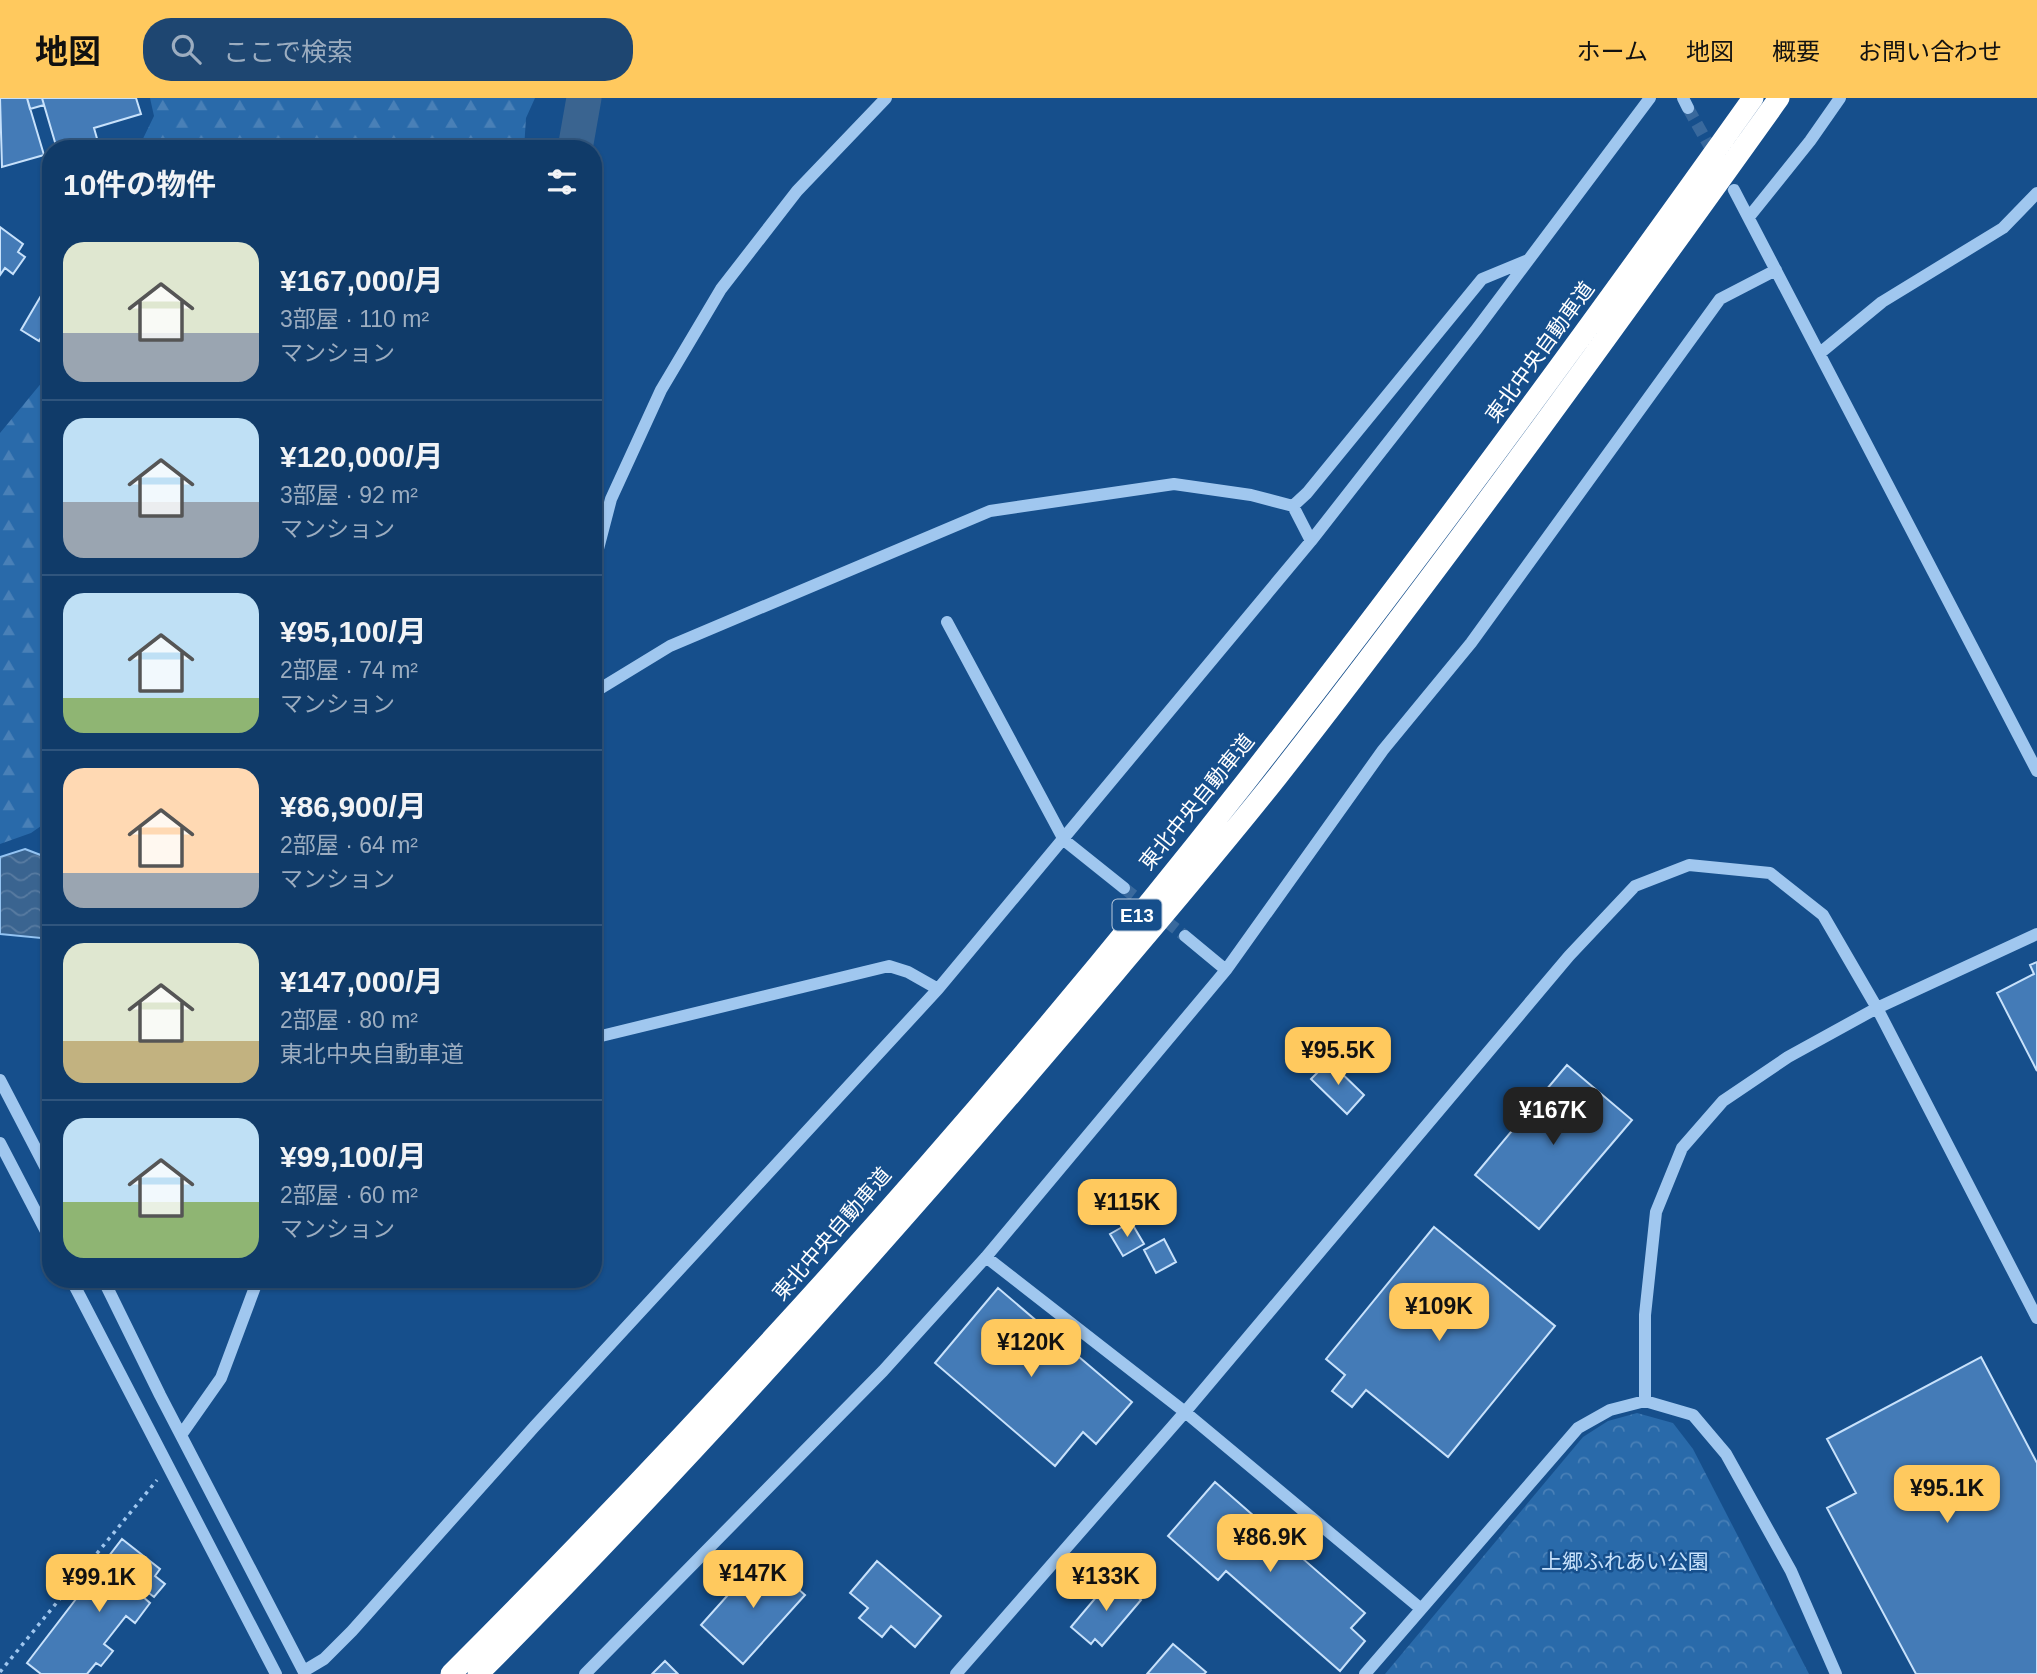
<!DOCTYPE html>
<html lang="ja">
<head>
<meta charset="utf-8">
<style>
	:root { --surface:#103b69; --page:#1e4671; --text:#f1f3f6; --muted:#9cadc0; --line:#30557d; --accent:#ffc95e }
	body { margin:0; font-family:Arial,"Noto Sans JP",sans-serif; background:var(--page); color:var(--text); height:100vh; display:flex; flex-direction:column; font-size:26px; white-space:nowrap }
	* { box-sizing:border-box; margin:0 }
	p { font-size:23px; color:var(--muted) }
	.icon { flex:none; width:38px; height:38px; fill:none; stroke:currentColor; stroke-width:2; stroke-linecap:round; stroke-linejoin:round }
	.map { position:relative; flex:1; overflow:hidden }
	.sheet { position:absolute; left:42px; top:42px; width:560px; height:1148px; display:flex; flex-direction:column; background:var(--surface); border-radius:28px; box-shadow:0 2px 5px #0004,0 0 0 2px var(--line) }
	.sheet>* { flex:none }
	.price { position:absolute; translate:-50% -60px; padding:0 16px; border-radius:14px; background:var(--accent); color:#111; font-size:23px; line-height:46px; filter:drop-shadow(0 2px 4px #0008) }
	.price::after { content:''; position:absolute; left:50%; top:42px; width:21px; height:16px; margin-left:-10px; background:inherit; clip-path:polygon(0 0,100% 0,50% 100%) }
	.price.selected { background:#222; color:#fff }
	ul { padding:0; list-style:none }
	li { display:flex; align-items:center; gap:21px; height:175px; padding:0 21px }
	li+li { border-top:2px solid var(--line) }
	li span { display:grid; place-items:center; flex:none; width:196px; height:140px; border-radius:21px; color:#555 }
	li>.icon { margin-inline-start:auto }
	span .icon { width:84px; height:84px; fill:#fffc; stroke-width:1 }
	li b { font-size:30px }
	h2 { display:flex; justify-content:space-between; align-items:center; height:84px; padding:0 21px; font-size:30px }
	header { display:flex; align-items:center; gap:42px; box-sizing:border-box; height:98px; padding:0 35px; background:var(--accent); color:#111 }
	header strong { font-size:33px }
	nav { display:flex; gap:38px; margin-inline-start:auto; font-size:24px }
	.search { width:490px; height:63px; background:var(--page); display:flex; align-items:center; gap:18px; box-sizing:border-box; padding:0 24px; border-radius:28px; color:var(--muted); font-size:26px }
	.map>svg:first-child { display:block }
	.forest { fill:url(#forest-firs) }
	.park { fill:url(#park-crowns) }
	.water { fill:url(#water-waves); stroke:#93c3f2; stroke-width:2 }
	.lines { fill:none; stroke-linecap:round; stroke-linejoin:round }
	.river { stroke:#3a6490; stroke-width:35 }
	.building { fill:#447bb7; stroke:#c7e1fb; stroke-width:2 }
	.minor-tunnel { stroke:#39699d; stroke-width:12; stroke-dasharray:12 6; stroke-linecap:butt }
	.path { stroke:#a0c7ef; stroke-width:3.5; stroke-dasharray:3.5 5; stroke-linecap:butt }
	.minor { stroke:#a0c7ef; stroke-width:12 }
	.highway { stroke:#fff; stroke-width:21 }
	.labels { text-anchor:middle; stroke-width:5; stroke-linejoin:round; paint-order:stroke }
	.shield { fill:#164f8c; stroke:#b9cadc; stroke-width:2 }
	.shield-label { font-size:19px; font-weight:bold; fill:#fff }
	.street-label { font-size:21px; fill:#fff; stroke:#164f8c }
	.park-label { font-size:21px; fill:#c7e1fb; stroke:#164f8c }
</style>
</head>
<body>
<header>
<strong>地図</strong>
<div class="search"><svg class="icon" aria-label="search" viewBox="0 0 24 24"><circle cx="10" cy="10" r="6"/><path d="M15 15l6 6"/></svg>ここで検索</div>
<nav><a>ホーム</a><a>地図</a><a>概要</a><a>お問い合わせ</a></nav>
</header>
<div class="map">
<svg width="2037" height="1576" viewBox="0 0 2037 1576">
	<defs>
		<pattern id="forest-firs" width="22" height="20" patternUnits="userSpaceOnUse" patternTransform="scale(1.75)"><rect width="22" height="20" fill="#296aaa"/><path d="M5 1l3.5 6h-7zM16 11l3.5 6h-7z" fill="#4980b7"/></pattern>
		<pattern id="park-crowns" width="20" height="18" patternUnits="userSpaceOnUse" patternTransform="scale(1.75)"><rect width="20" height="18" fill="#296aaa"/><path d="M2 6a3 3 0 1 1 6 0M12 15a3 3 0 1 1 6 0" fill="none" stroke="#4980b7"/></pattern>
		<pattern id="water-waves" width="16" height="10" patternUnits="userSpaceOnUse" patternTransform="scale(1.75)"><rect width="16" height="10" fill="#3a6490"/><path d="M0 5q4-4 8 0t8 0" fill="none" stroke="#587ba1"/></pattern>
	</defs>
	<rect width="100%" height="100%" fill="#164f8c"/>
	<path class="forest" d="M150,0h385l-9,20 -2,31h-386l16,-33z
		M51,268v453l-20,14 -31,11v-411l48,-58z"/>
	<path class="park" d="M1637,1315l36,10 20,26 116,225h-424l198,-237 25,-16z"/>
	<path class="water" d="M25,751l26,10v80l-51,-5v-77z"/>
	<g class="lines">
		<path class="river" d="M575,51l9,-51"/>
	</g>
	<path class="building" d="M0,0h27l17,57 -42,12z
		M27,0h15l2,7 -14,4z
		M42,0h94l5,16 -47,14 4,14 -24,7h-17z
		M0,129l23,17 -5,8 7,5 -12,17 -8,-6 -5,7z
		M42,196l9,5v22l-12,20 -18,-11z
		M2037,864v109l-40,-78 37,-19 -4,-9z
		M1329,963l35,34 -17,19 -36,-35z
		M1567,967l65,55 -93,109 -64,-54z
		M1131,1124l13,22 -21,12 -13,-22z
		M1434,1129l121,99 -107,131 -82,-67 -14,17 -20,-16 13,-16 -19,-16z
		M1164,1141l12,23 -20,11 -12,-23z
		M998,1190l134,114 -36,42 -13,-12 -28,34 -120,-103z
		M1981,1259l56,106v211h-121l-89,-166 29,-15 -29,-54z
		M1215,1384l150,131 -14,15 14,13 -25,30 -114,-100 -8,9 -50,-44z
		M122,1441l38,30 -5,7 10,8 -11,13 -8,-6 -4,5 8,7 -15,20 -9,-7 -22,28 9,7 -12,15 -5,-3 -9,11h-46l-14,-11z
		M762,1459l43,38 -62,69 -42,-39z
		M877,1463l64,55 -26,31 -24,-21 -9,11 -23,-19 9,-10 -18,-15z
		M1117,1482l24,20 -39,46 -7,-7 -4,5 -20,-17 37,-44 4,3z
		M1173,1546l33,28 -2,2h-57z
		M665,1563l13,13h-26z"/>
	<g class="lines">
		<path class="minor-tunnel" d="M1688,10l46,82
			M1124,790l61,48"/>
		<path class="path" d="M0,1574l157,-192"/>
		<path class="minor" d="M1683,0l5,10
			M1734,92l303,581
			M1749,119l61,-76 30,-43
			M1820,255l62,-51 121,-74 34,-35
			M1293,408l14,-13 175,-214 46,-19
			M593,470l18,-69 50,-109 60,-101 76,-98 89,-93
			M947,524l117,218 60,48
			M593,595l77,-47 320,-135 184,-27 77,11 42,11 18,35
			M1185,838l41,34
			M593,940l296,-72 19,6 30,17
			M0,982l51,98
			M0,1045l51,98
			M986,1159l199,155 235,196
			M71,1181l205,395
			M103,1181l57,116 145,279
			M1645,1303v-86l11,-103 26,-64 41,-47 65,-44 89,-49 160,-74
			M181,1337l40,-57 37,-99
			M304,1573l20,-12 28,-28 182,-204 404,-438 373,-448 165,-211 174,-232
			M585,1576l298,-303 103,-114 240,-287 157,-220 88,-107 249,-344 56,-29
			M956,1576l229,-262 384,-456 66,-70 54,-21 81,8 53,42 54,93 160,310
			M1365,1576l213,-246 32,-18 35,-9 48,14 33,39 65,117 45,103"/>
		<path class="highway" d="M451,1576c281,-281 548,-578 793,-890 176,-224 344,-454 509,-686
			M478,1576c206,-207 400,-423 589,-645 71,-84 143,-167 211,-253 173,-221 337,-449 501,-678"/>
	</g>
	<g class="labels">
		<rect class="shield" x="1112.5" y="801.5" width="49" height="31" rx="5"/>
		<g class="shield-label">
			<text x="1137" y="824">E13</text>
		</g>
		<g class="street-label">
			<text transform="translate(1540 254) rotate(-54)" y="7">東北中央自動車道</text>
			<text transform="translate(1197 704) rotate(-51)" y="7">東北中央自動車道</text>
			<text transform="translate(832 1136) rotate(-49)" y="7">東北中央自動車道</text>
		</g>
		<g class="park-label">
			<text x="1625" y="1471">上郷ふれあい公園</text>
		</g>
	</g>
</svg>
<b class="price" style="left:1338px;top:989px">¥95.5K</b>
<b class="price selected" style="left:1553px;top:1049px">¥167K</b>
<b class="price" style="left:1127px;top:1141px">¥115K</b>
<b class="price" style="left:1439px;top:1245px">¥109K</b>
<b class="price" style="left:1031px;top:1281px">¥120K</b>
<b class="price" style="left:1947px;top:1427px">¥95.1K</b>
<b class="price" style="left:1270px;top:1476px">¥86.9K</b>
<b class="price" style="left:753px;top:1512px">¥147K</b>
<b class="price" style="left:1106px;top:1515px">¥133K</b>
<b class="price" style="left:99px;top:1516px">¥99.1K</b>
<section class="sheet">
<h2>10件の物件<svg class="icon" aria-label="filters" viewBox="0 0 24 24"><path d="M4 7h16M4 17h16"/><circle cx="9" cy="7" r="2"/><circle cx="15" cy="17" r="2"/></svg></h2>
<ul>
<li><span style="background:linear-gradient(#dfe7d0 65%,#9aa5b1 0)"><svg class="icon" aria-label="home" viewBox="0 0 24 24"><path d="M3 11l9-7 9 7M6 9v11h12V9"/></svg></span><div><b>¥167,000/月</b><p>3部屋 · 110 m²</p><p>マンション</p></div></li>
<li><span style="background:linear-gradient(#bfe0f5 60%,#9aa5b1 0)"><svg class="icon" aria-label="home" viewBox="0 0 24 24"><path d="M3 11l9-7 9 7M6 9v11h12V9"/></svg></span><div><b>¥120,000/月</b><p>3部屋 · 92 m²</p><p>マンション</p></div></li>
<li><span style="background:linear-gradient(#bfe0f5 75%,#8fb573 0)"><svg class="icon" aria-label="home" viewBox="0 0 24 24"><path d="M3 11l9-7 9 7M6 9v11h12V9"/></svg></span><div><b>¥95,100/月</b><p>2部屋 · 74 m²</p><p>マンション</p></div></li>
<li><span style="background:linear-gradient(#ffd9b3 75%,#9aa5b1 0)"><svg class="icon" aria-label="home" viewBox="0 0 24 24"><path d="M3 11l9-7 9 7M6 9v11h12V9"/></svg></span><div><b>¥86,900/月</b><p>2部屋 · 64 m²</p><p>マンション</p></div></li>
<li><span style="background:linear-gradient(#dfe7d0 70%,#c2b280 0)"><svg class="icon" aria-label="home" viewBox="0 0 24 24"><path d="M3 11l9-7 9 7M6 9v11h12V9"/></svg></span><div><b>¥147,000/月</b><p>2部屋 · 80 m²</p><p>東北中央自動車道</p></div></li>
<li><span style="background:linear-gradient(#bfe0f5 60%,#8fb573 0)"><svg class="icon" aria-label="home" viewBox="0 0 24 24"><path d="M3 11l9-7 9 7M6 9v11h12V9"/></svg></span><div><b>¥99,100/月</b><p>2部屋 · 60 m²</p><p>マンション</p></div></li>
</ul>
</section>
</div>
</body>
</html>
